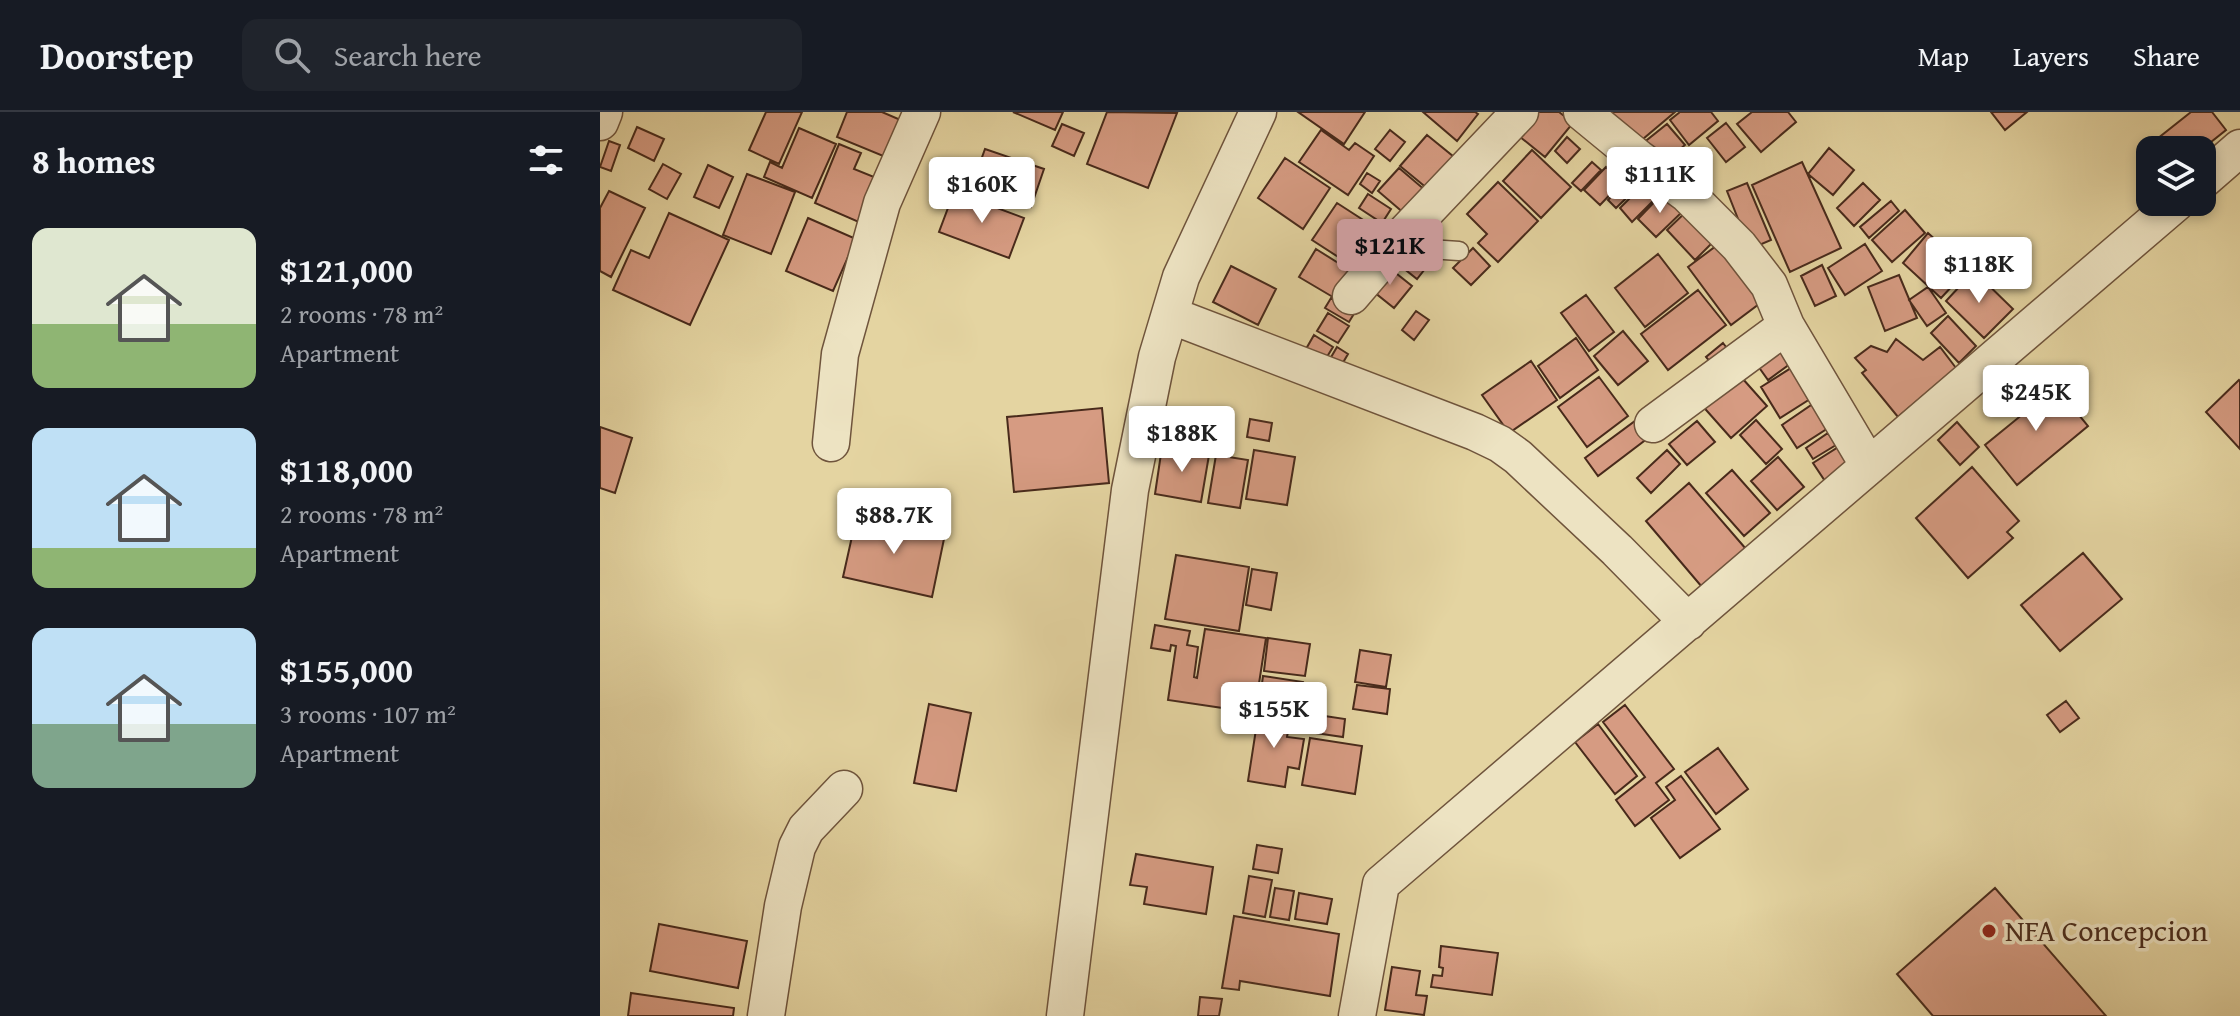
<!DOCTYPE html>
<html lang="en">
<head>
<meta charset="utf-8">
<style>
	:root { --surface:#171b24; --page:#20242c; --text:#f1f3f6; --muted:#9ea1a6; --line:#363941; --accent:#c59692 }
	body { margin:0; font-family:"Gentium Book Plus",serif; background:var(--page); color:var(--text); height:100vh; display:flex; flex-direction:column; font-size:30px; white-space:nowrap }
	* { box-sizing:border-box; margin:0 }
	p { font-size:26px; color:var(--muted) }
	.icon { flex:none; width:44px; height:44px; fill:none; stroke:currentColor; stroke-width:2; stroke-linecap:round; stroke-linejoin:round }
	.map { position:relative; flex:1; overflow:hidden }
	.details { display:flex; flex-direction:column; background:var(--surface); width:600px }
	.details>* { flex:none }
	.controls { position:absolute; left:1536px; top:24px; display:grid; gap:16px }
	.controls a { display:grid; place-items:center; width:80px; height:80px; border-radius:16px; background:var(--surface); box-shadow:0 4px 12px #0003; font-size:40px }
	.price { position:absolute; translate:-50% -68px; padding:0 18px; border-radius:8px; background:#fff; color:#222; font-size:26px; line-height:52px; filter:drop-shadow(0 2px 4px #0008) }
	.price::after { content:''; position:absolute; left:50%; top:48px; width:24px; height:18px; margin-left:-12px; background:inherit; clip-path:polygon(0 0,100% 0,50% 100%) }
	.price.current { background:var(--accent); color:#111 }
	ul { padding:0; list-style:none }
	li { display:flex; align-items:center; gap:24px; height:200px; padding:0 32px }
	li span { display:grid; place-items:center; flex:none; width:224px; height:160px; border-radius:16px; color:#555 }
	li>.icon { margin-inline-start:auto }
	span .icon { width:96px; height:96px; fill:#fffc; stroke-width:1 }
	li b { font-size:34px }
	h2 { display:flex; justify-content:space-between; align-items:center; height:96px; padding:0 32px; font-size:34px }
	header { display:flex; align-items:center; gap:48px; box-sizing:border-box; height:112px; padding:0 40px; background:var(--surface); border-bottom:2px solid var(--line) }
	header strong { font-size:38px }
	nav { display:flex; gap:44px; margin-inline-start:auto; font-size:28px }
	.search { width:560px; height:72px; background:var(--page); display:flex; align-items:center; gap:20px; box-sizing:border-box; padding:0 28px; border-radius:16px; color:var(--muted); font-size:30px }
	main { display:flex; flex:1; min-height:0 }
	.map>svg:first-child { display:block }
	.building { fill:#d69b82; stroke:#482a1b; stroke-width:2 }
	.lines { fill:none; stroke-linecap:round; stroke-linejoin:round }
	.lane-casing { stroke:#6f543c; stroke-width:21 }
	.street-casing { stroke:#6f543c; stroke-width:39 }
	.lane { stroke:#ede3c2; stroke-width:18 }
	.street { stroke:#ede3c2; stroke-width:36 }
	.poi-dot { fill:#8f2418; stroke:#ede3c2; stroke-width:3 }
	.labels { text-anchor:middle; stroke-width:7; stroke-linejoin:round; paint-order:stroke }
	.poi-label { font-size:30px; fill:#482a1b; stroke:#ede3c2; text-anchor:start }
</style>
</head>
<body>
<header>
<strong>Doorstep</strong>
<div class="search"><svg class="icon" aria-label="search" viewBox="0 0 24 24"><circle cx="10" cy="10" r="6"/><path d="M15 15l6 6"/></svg>Search here</div>
<nav><a>Map</a><a>Layers</a><a>Share</a></nav>
</header>
<main>
<section class="details">
<h2>8 homes<svg class="icon" aria-label="filters" viewBox="0 0 24 24"><path d="M4 7h16M4 17h16"/><circle cx="9" cy="7" r="2"/><circle cx="15" cy="17" r="2"/></svg></h2>
<ul>
<li><span style="background:linear-gradient(#dfe7d0 60%,#8fb573 0)"><svg class="icon" aria-label="home" viewBox="0 0 24 24"><path d="M3 11l9-7 9 7M6 9v11h12V9"/></svg></span><div><b>$121,000</b><p>2 rooms · 78 m²</p><p>Apartment</p></div></li>
<li><span style="background:linear-gradient(#bfe0f5 75%,#8fb573 0)"><svg class="icon" aria-label="home" viewBox="0 0 24 24"><path d="M3 11l9-7 9 7M6 9v11h12V9"/></svg></span><div><b>$118,000</b><p>2 rooms · 78 m²</p><p>Apartment</p></div></li>
<li><span style="background:linear-gradient(#bfe0f5 60%,#7fa58c 0)"><svg class="icon" aria-label="home" viewBox="0 0 24 24"><path d="M3 11l9-7 9 7M6 9v11h12V9"/></svg></span><div><b>$155,000</b><p>3 rooms · 107 m²</p><p>Apartment</p></div></li>
</ul>
</section>
<div class="map">
<svg width="1640" height="904" viewBox="0 0 1640 904">
	<rect width="100%" height="100%" fill="#e4d4a1"/>
	<filter id="stains"><feTurbulence type="fractalNoise" baseFrequency=".0025" numOctaves="4"/><feColorMatrix values="0 0 0 0 .2 0 0 0 0 .09 0 0 0 0 .02 0 0 0 .5 -.17"/></filter>
	<radialGradient id="worn" r=".72"><stop offset=".6" stop-color="#630" stop-opacity="0"/><stop offset="1" stop-color="#630" stop-opacity=".3"/></radialGradient>
	<path class="building" d="M166,0h36l-23,52 -30,-14z
		M247,0h35l21,9 -15,37 -51,-21z
		M413,0h50l-8,18z
		M507,0l70,1 -29,75 -61,-24z
		M698,0h67l-21,32z
		M823,0h52l3,2 -21,27z
		M930,0h29l14,11 -28,34 -31,-25z
		M1010,0h65l-38,32z
		M1080,0h31l7,9 -29,24 -19,-25z
		M1152,0h36l8,10 -35,30 -24,-28z
		M1391,0h36l-22,18z
		M1591,0h21l14,18 -25,20h-36l-8,-11z
		M1126,11l19,24 -19,15 -19,-24z
		M462,12l22,9 -10,23 -22,-10z
		M1067,12l18,21 -25,21 -18,-22z
		M37,15l27,12 -10,22 -26,-13z
		M199,16l37,16 -24,54 -48,-21 6,-15 12,6z
		M721,18l28,20 6,-7 19,13 -26,39 -49,-33z
		M790,18l15,12 -15,19 -15,-12z
		M827,23l27,22 -26,32 -28,-23z
		M967,25l13,12 -13,14 -12,-12z
		M9,29l11,4 -9,26 -11,-4z
		M239,32l22,9 -7,16 25,10 -18,44 -46,-20z
		M1229,36l25,22 -21,25 -25,-21z
		M385,37l59,20 -13,38 -59,-22z
		M932,38l39,37 -30,31 -38,-37z
		M685,46l45,30 -27,41 -45,-31z
		M992,50l9,8 -20,21 -9,-8z
		M1202,50l39,86 -51,24 -38,-87z
		M63,52l18,10 -14,25 -18,-10z
		M108,53l25,12 -14,31 -25,-11z
		M1006,55l16,15 -22,23 -16,-15z
		M799,56l33,28 -20,24 -34,-29z
		M1035,60l9,9 -28,27 -8,-8z
		M767,61l13,8 -8,12 -12,-9z
		M147,62l48,18 -24,62 -48,-19z
		M1048,68l13,13 -29,29 -12,-14z
		M898,70l40,39 -40,41 -20,-19 9,-9 -20,-20z
		M1147,71l24,57 -21,9 -23,-58z
		M1263,71l17,17 -26,26 -17,-18z
		M9,79l36,17 -34,69 -11,-6v-63z
		M354,80l70,26 -15,40 -70,-26z
		M1063,81l19,19 -26,25 -18,-18z
		M768,82l23,15 -9,14 -23,-15z
		M1291,89l8,10 -30,27 -9,-11z
		M737,91l34,22 -25,37 -34,-22z
		M1089,97l28,29 -22,22 -28,-30z
		M1305,98l20,23 -33,29 -20,-22z
		M69,101l60,27 -39,85 -77,-35 18,-40 18,8z
		M208,106l48,21 -23,52 -47,-20z
		M1328,121l40,36 -27,29 -38,-35z
		M1128,125l43,58 -40,30 -43,-58z
		M813,132l19,16 -15,19 -20,-16z
		M1265,132l17,27 -37,24 -17,-27z
		M873,136l17,18 -19,19 -18,-17z
		M716,137l43,27 -16,27 -44,-26z
		M1058,142l30,39 -43,34 -30,-39z
		M1222,153l14,31 -21,10 -14,-30z
		M631,154l45,23 -18,36 -45,-23z
		M787,154l25,20 -18,22 -25,-20z
		M1374,159l39,38 -29,29 -38,-37z
		M1299,163l18,43 -32,13 -17,-44z
		M1328,175l18,26 -19,13 -18,-26z
		M1098,178l28,35 -58,45 -27,-36z
		M986,183l28,37 -25,19 -28,-38z
		M731,186l24,14 -6,10 -24,-14z
		M816,199l13,9 -15,20 -12,-10z
		M728,201l21,13 -11,17 -21,-12z
		M1348,204l28,30 -17,17 -28,-30z
		M1023,219l25,30 -30,24 -24,-29z
		M714,223l19,12 -8,13 -19,-11z
		M976,226l22,32 -38,28 -22,-32z
		M1296,227l27,21 17,-13 16,21 -58,49 -36,-44 4,-3 -11,-12 16,-12 16,6z
		M1123,231l10,13 -17,13 -10,-12z
		M737,235l11,7 -7,12 -11,-7z
		M1183,235l11,14 -26,19 -10,-14z
		M931,249l26,39 -48,33 -27,-38z
		M1199,251l19,31 -38,24 -19,-31z
		M1134,257l33,37 -36,32 -32,-36z
		M999,265l29,39 -41,31 -29,-40z
		M1639,268l1,1v68l-34,-37z
		M1453,271l35,43 -71,59 -32,-40 38,-31 -8,-9 21,-18 6,6z
		M1220,287l16,24 -39,25 -15,-23z
		M502,296l7,75 -95,9 -7,-75z
		M650,307l22,4 -3,18 -22,-4z
		M1156,308l26,29 -16,15 -26,-29z
		M1035,309l13,17 -50,38 -13,-18z
		M1097,309l18,21 -28,23 -18,-21z
		M1357,310l22,25 -19,18 -22,-25z
		M0,315l32,11 -17,55 -15,-5z
		M1228,321l8,12 -23,14 -7,-11z
		M1240,334l11,18 -26,17 -12,-18z
		M562,335l47,8 -8,47 -46,-8z
		M654,338l41,7 -8,48 -41,-6z
		M1067,338l13,14 -29,29 -14,-15z
		M616,343l32,5 -8,48 -32,-5z
		M1178,345l26,30 -27,23 -26,-29z
		M1372,355l47,54 -12,11 6,6 -45,40 -52,-60z
		M1132,358l38,43 -26,23 -38,-43z
		M1089,371l57,66 -44,38 -56,-66z
		M257,402l88,20 -13,63 -89,-20z
		M1483,441l39,46 -62,52 -39,-46z
		M576,443l73,12 -10,64 -74,-12z
		M652,457l25,4 -6,37 -25,-5z
		M555,513l35,6 -3,14 11,2 -4,30 3,1 8,-49 61,9 -10,65h-5l-1,9 -82,-12 8,-54 -5,-1 -1,6 -19,-3z
		M668,526l42,6 -5,32 -41,-5z
		M760,538l31,5 -5,32 -31,-5z
		M663,564l40,6 -4,28 -40,-5z
		M757,573l33,4 -3,25 -34,-5z
		M1466,589l13,17 -19,14 -13,-17z
		M329,592l42,9 -15,78 -42,-8z
		M1025,593l49,64 -18,14 13,17 -34,26 -19,-26 29,-23 -42,-55z
		M659,598l32,5 -4,22 17,2 -5,30 -11,-2 -3,20 -37,-6z
		M718,603l27,4 -2,18 -28,-4z
		M998,612l39,52 -22,18 -40,-52z
		M710,626l52,8 -7,48 -53,-9z
		M1118,636l30,41 -32,25 -31,-42z
		M1081,664l39,53 -40,29 -29,-40 24,-18 -9,-13z
		M657,733l25,4 -4,24 -25,-4z
		M536,742l77,13 -7,47 -62,-10 3,-17 -17,-2z
		M649,764l23,4 -7,37 -22,-4z
		M675,776l19,3 -5,29 -19,-3z
		M1395,776l111,128h-173l-36,-42z
		M699,781l33,6 -5,25 -32,-5z
		M634,804l105,18 -9,62 -90,-15 -1,9 -17,-2z
		M59,812l88,17 -9,47 -88,-17z
		M841,834l57,7 -6,42 -61,-8 2,-12 9,1 1,-8 -4,-1z
		M792,855l28,4 -4,24 11,1 -3,19 -39,-5z
		M31,881l103,15 -1,8h-105z
		M600,885l22,2 -3,17h-21z"/>
	<g class="lines">
		<g class="lane-casing">
			<path id="lane" d="M805,121l24,16 30,2"/>
		</g>
		<g class="street-casing">
			<path id="street" d="M982,0l56,46 49,36 52,52 30,39 17,41 83,140
				M0,10l4,-10
				M1602,69l38,-33
				M751,184l54,-63 115,-121
				M570,203l305,117 25,12 18,13 99,93 71,72
				M1053,312l133,-98
				M231,331l9,-89 42,-151 40,-91
				M166,904l17,-110 14,-59 9,-18 38,-40
				M465,904l65,-526 27,-133 24,-80 77,-165
				M757,904l24,-132 796,-682"/>
		</g>
		<use href="#lane" class="lane"/>
		<use href="#street" class="street"/>
	</g>
	<circle class="poi-dot" cx="1389" cy="819" r="8"/>
	<g class="labels">
		<g class="poi-label">
			<text x="1405" y="829">NFA Concepcion</text>
		</g>
	</g>
	<rect width="100%" height="100%" filter="url(#stains)"/>
	<rect width="100%" height="100%" fill="url(#worn)"/>
</svg>
<div class="controls">
<a><svg class="icon" aria-label="layers" viewBox="0 0 24 24"><path d="M12 4l9 5-9 5-9-5zM3 14l9 5 9-5"/></svg></a>
</div>
<b class="price" style="left:1060px;top:103px">$111K</b>
<b class="price" style="left:382px;top:113px">$160K</b>
<b class="price current" style="left:790px;top:175px">$121K</b>
<b class="price" style="left:1379px;top:193px">$118K</b>
<b class="price" style="left:1436px;top:321px">$245K</b>
<b class="price" style="left:582px;top:362px">$188K</b>
<b class="price" style="left:294px;top:444px">$88.7K</b>
<b class="price" style="left:674px;top:638px">$155K</b>
</div>
</main>
</body>
</html>
